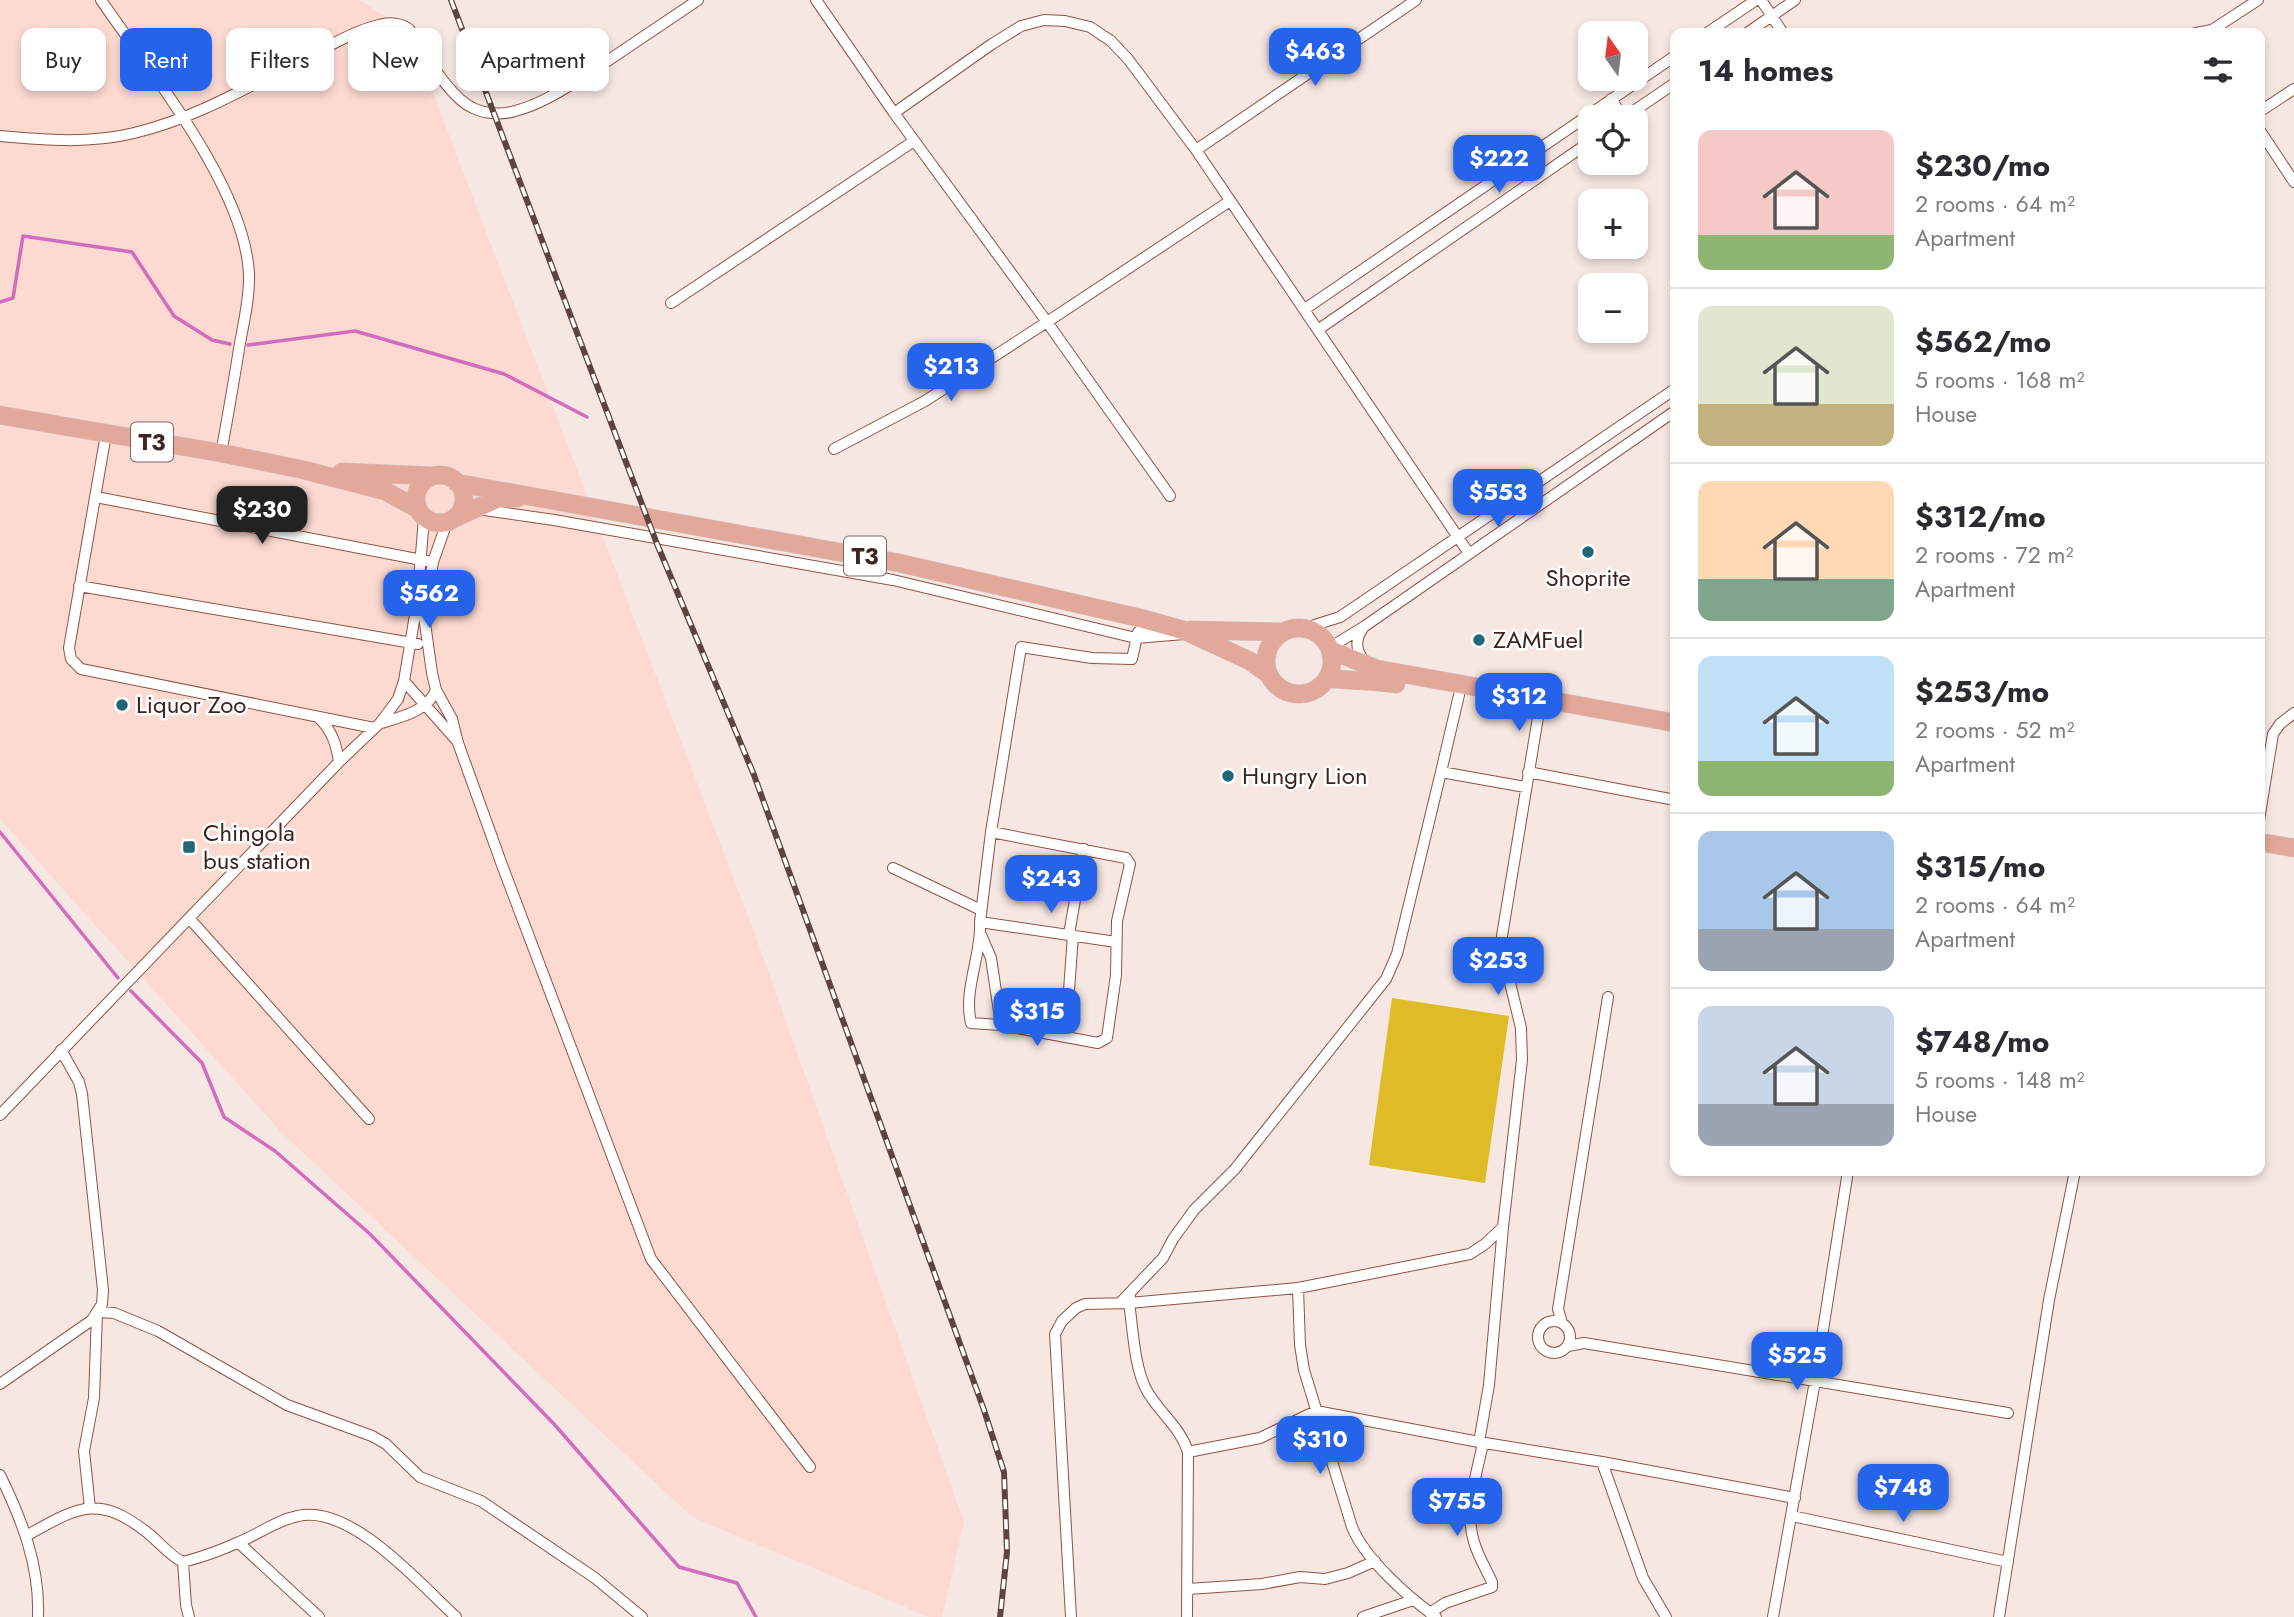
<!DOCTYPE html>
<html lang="en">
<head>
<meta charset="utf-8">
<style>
	:root { --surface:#fff; --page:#f2f2f3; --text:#2b2b33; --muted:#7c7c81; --line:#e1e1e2; --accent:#2563eb }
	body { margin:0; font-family:Jost,sans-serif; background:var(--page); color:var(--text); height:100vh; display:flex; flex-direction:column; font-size:26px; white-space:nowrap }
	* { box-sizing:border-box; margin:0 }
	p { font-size:23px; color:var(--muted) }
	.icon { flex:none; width:38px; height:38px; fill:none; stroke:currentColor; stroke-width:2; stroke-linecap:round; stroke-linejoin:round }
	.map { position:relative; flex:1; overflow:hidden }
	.panel { position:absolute; left:1670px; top:28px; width:595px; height:1148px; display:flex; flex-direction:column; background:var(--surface); border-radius:14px; box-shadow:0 4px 10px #0003 }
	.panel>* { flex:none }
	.guide { position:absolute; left:21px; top:28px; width:665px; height:63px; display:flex; gap:14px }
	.needle { width:46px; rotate:346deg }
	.controls { position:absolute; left:1578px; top:21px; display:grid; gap:14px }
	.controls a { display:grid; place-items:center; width:70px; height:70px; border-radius:14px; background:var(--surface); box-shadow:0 4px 10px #0003; font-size:35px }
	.price { position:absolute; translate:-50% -60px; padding:0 16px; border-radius:14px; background:var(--accent); color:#fff; font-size:23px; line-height:46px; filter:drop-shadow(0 2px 4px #0008) }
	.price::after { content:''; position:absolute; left:50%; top:42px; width:21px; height:16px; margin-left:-10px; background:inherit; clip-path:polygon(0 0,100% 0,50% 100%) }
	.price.active { background:#222; color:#fff }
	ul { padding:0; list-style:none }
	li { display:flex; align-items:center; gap:21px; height:175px; padding:0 28px }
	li+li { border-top:2px solid var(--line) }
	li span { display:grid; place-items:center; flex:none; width:196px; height:140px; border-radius:14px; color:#555 }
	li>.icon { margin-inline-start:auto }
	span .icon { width:84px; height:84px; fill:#fffc; stroke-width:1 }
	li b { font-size:30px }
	h2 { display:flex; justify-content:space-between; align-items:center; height:84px; padding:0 28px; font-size:30px }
	.pill { padding:0 24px; border-radius:14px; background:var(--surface); box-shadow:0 4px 10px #0003; font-size:24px; line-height:63px }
	.pill.active { background:var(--accent); color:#fff }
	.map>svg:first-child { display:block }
	.built { fill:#fcdad2 }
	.green { fill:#debb27 }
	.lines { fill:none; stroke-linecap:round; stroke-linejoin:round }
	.stream { stroke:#d16cbf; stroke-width:3.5 }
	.minor-casing { stroke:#915242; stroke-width:12 }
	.trunk-casing { stroke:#cdc6c4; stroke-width:19 }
	.minor { stroke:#fff; stroke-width:10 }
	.trunk { stroke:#e2a89a; stroke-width:18 }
	.rail-casing { stroke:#5e443e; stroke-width:6 }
	.rail { stroke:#fff; stroke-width:3.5; stroke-dasharray:10; stroke-linecap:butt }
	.poi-dot { fill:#216776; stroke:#fff; stroke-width:2.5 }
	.labels { text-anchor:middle; stroke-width:5; stroke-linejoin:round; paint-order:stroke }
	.shield { fill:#fff; stroke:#796561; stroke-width:2 }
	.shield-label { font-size:23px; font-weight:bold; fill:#3f231d }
	.poi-label { font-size:24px; fill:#3f231d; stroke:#fff; text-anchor:start }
</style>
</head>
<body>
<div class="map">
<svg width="2294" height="1617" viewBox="0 0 2294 1617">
	<rect width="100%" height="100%" fill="#f7e7e3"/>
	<path class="built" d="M0,0h360l50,33 346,904 208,585 -22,95h-13l-237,-100 -411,-385 -281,-313z"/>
	<path class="green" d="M1392,998l117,18 -24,167 -116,-18z"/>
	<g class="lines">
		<path class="stream" d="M0,302l13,-4 10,-62 109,16 42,64 38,24 18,4
			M248,345l107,-14 149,43 83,43
			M0,832l118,146
			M131,991l71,72 22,54 51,34 95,83 184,190 125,143 58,16 19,34"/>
		<g class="minor-casing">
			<path id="minor" d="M101,0c49,72 144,187 148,274 1,22 -5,47 -9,69 -6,37 -12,73 -19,110
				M816,0l78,113 153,209 183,-121
				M1761,0l22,33
				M1707,33l49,-33
				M1747,33l48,-33
				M2196,33l16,-3 46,-30
				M1611,99l12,18
				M2259,112l35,-23
				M894,113l98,-69 29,-18 23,-6 21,1 25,6 21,14 17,18 68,91 272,402
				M1625,117l50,-34
				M2259,129l35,53
				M0,136c44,4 90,8 134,-3 64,-15 122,-51 181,-80 20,-10 42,-23 64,-28 11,-3 21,-2 30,4 16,23 39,68 64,79 12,6 29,7 42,3 31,-8 58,-28 85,-45 33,-22 65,-44 98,-66
				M1196,150l220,-150
				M671,303l243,-162
				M1305,309l370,-253
				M1319,329l272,-188
				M106,434l-37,214 2,11 10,10 293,59
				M834,449l91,-48 122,-79 123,174
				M96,497l331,64
				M478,509l76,11 339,60 243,58 48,-4
				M447,522l-14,40 -9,54 8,57 4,17 16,29 6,24 44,122 149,394 159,208
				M79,586l339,58
				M1363,628c-9,13 -7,24 3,35
				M1302,629l38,-12 335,-228
				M1329,648l36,-22 310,-215
				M404,681l53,60
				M319,718c13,13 17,25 20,44
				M381,723c20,-6 47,-12 55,-33
				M1441,772l18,-77
				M1528,772l147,28
				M2259,820l14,-86 7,-10 14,-11
				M991,832l135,26 4,6 -13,57 -1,54 -9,63 -9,5 -97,-18 -30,-2c-8,-34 11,-68 9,-101l11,-90 30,-185 71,11 40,1 6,-27 19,-7
				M893,868l88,42
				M189,918l180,201
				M980,922l136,20
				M1069,934l15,-85
				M981,935l10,23 10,67
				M1063,1036l5,-32 5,-69
				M0,1115l339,-353 41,-39 18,-24 6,-18 13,-78 7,-85
				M1298,1288l2,57 4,25 48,157c13,32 56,70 84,90
				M1130,1296l-1,7c4,25 5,63 17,86 12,23 34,37 42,63l-1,165
				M1120,1303l43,-45 10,-19 21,-29 41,-41 151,-190 11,-25 44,-182 84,15
				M99,1312l15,1 44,18 129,74 85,31 14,8 34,33 61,24 114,77 47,39
				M1538 1337a16 16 0 1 1 32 0a16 16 0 1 1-32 0Z
				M1562,1323l-4,-14 50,-312
				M1568,1346l16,-3 424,70
				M0,1384l92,-64 10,-16 1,-14 -21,-196 -3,-12 -18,-32
				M1479,1442l10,-57 14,-158 19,-167 -1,-32 -19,-78v-14l39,-237
				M1188,1452l72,-14 56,-27 163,31 123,20 193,36
				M1602,1462l41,116 23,39
				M0,1475c22,45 40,91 38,142
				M90,1508l-6,-57 10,-53 3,-85
				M1792,1516l216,46
				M26,1536c52,-29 72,-43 123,-2 11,9 21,22 34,28 19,-5 39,-12 56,-20 20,-8 38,-22 59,-26 53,-12 121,67 158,101
				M239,1543l80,74
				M183,1562l3,43 3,12
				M1188,1589l74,-5 38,-7 25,2 23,-6 27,-12
				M1430,1613l15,-10 47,-16v-5c-6,-13 -14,-26 -18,-40 -10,-31 3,-69 9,-99
				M1071,1617l-16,-283 7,-13 14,-13 9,-4 44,-1 169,-15 172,-34 15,-10 18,-17
				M1363,1617l50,-17
				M1773,1617l42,-236 33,-210
				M1999,1617l50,-317 26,-129"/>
		</g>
		<g class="trunk-casing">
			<path id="trunk" d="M0,415l221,38 83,17 81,21 33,18
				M342,472l91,4
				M416 499a24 24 0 1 1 48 0a24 24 0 1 1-48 0Z
				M457,483l442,80 241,55 43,12 67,31 18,13
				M457,517l42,-19h18
				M1266 661a33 33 0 1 1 66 0a33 33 0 1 1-66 0Z
				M1190,630l93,2
				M1330,650l47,19 298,54
				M1327,678c23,3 46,2 69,6
				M2259,842l35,6"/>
		</g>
		<use href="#minor" class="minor"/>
		<use href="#trunk" class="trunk"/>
		<g class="rail-casing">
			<path id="rail" d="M451,0l206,544 97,231 230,635 20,62 3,80 -7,65"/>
		</g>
		<use href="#rail" class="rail"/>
	</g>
	<g class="poi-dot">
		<circle cx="1588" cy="552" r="7"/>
		<circle cx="1479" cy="640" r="7"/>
		<circle cx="122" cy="705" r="7"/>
		<circle cx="1228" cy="776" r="7"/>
		<rect x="182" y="840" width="14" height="14" rx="3.5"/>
	</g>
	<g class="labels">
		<g class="shield">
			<rect x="131" y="422.5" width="42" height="39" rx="5"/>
			<rect x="844" y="536.5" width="42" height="39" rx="5"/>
		</g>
		<g class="shield-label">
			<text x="152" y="450">T3</text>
			<text x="865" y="564">T3</text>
		</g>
		<g class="poi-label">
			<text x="1588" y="586" text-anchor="middle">Shoprite</text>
			<text x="1493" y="648">ZAMFuel</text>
			<text x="136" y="713">Liquor Zoo</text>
			<text x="1242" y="784">Hungry Lion</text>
			<text x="203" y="841">Chingola<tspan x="203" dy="28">bus station</tspan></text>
		</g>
	</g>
</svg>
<div class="controls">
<a><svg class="needle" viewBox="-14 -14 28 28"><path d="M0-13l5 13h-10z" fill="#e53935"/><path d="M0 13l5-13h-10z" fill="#7c7c81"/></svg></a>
<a><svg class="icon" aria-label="locate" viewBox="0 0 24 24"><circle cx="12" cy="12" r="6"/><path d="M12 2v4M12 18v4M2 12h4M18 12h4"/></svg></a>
<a>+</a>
<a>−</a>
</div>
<b class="price" style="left:1315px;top:88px">$463</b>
<b class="price" style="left:1499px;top:195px">$222</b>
<b class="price" style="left:951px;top:403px">$213</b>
<b class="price" style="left:1498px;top:529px">$553</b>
<b class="price active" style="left:262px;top:546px">$230</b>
<b class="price" style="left:429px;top:630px">$562</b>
<b class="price" style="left:1519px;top:733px">$312</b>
<b class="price" style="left:1051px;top:915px">$243</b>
<b class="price" style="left:1498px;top:997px">$253</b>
<b class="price" style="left:1037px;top:1048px">$315</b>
<b class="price" style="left:1797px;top:1392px">$525</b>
<b class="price" style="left:1320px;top:1476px">$310</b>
<b class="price" style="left:1903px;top:1524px">$748</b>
<b class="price" style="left:1457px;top:1538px">$755</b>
<div class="guide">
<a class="pill">Buy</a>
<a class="pill active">Rent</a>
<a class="pill">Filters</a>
<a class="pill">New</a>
<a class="pill">Apartment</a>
</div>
<section class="panel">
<h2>14 homes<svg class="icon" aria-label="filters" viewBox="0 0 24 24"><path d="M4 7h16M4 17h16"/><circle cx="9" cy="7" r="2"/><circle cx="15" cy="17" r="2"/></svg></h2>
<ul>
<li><span style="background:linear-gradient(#f6c9c9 75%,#8fb573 0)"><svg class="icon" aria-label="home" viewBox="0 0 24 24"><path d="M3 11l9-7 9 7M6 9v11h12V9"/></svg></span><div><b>$230/mo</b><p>2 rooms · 64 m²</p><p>Apartment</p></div></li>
<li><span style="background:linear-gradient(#dfe7d0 70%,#c2b280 0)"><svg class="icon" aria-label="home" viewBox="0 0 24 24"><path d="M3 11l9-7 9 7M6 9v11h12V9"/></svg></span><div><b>$562/mo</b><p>5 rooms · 168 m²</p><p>House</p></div></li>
<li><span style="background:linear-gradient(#ffd9b3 70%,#7fa58c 0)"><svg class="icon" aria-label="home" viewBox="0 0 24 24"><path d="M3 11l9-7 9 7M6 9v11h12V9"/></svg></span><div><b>$312/mo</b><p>2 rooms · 72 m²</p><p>Apartment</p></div></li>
<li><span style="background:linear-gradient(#bfe0f5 75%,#8fb573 0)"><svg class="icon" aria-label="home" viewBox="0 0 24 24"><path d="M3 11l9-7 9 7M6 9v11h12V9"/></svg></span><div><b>$253/mo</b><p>2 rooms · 52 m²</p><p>Apartment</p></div></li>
<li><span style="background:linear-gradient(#a9c7e8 70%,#9aa5b1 0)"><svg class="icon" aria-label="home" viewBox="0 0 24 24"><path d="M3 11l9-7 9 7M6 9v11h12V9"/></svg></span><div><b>$315/mo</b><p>2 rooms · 64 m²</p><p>Apartment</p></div></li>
<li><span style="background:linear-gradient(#c9d6e8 70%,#9aa5b1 0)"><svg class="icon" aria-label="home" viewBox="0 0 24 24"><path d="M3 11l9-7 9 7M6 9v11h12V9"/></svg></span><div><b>$748/mo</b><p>5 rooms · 148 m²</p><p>House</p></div></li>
</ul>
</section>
</div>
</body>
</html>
